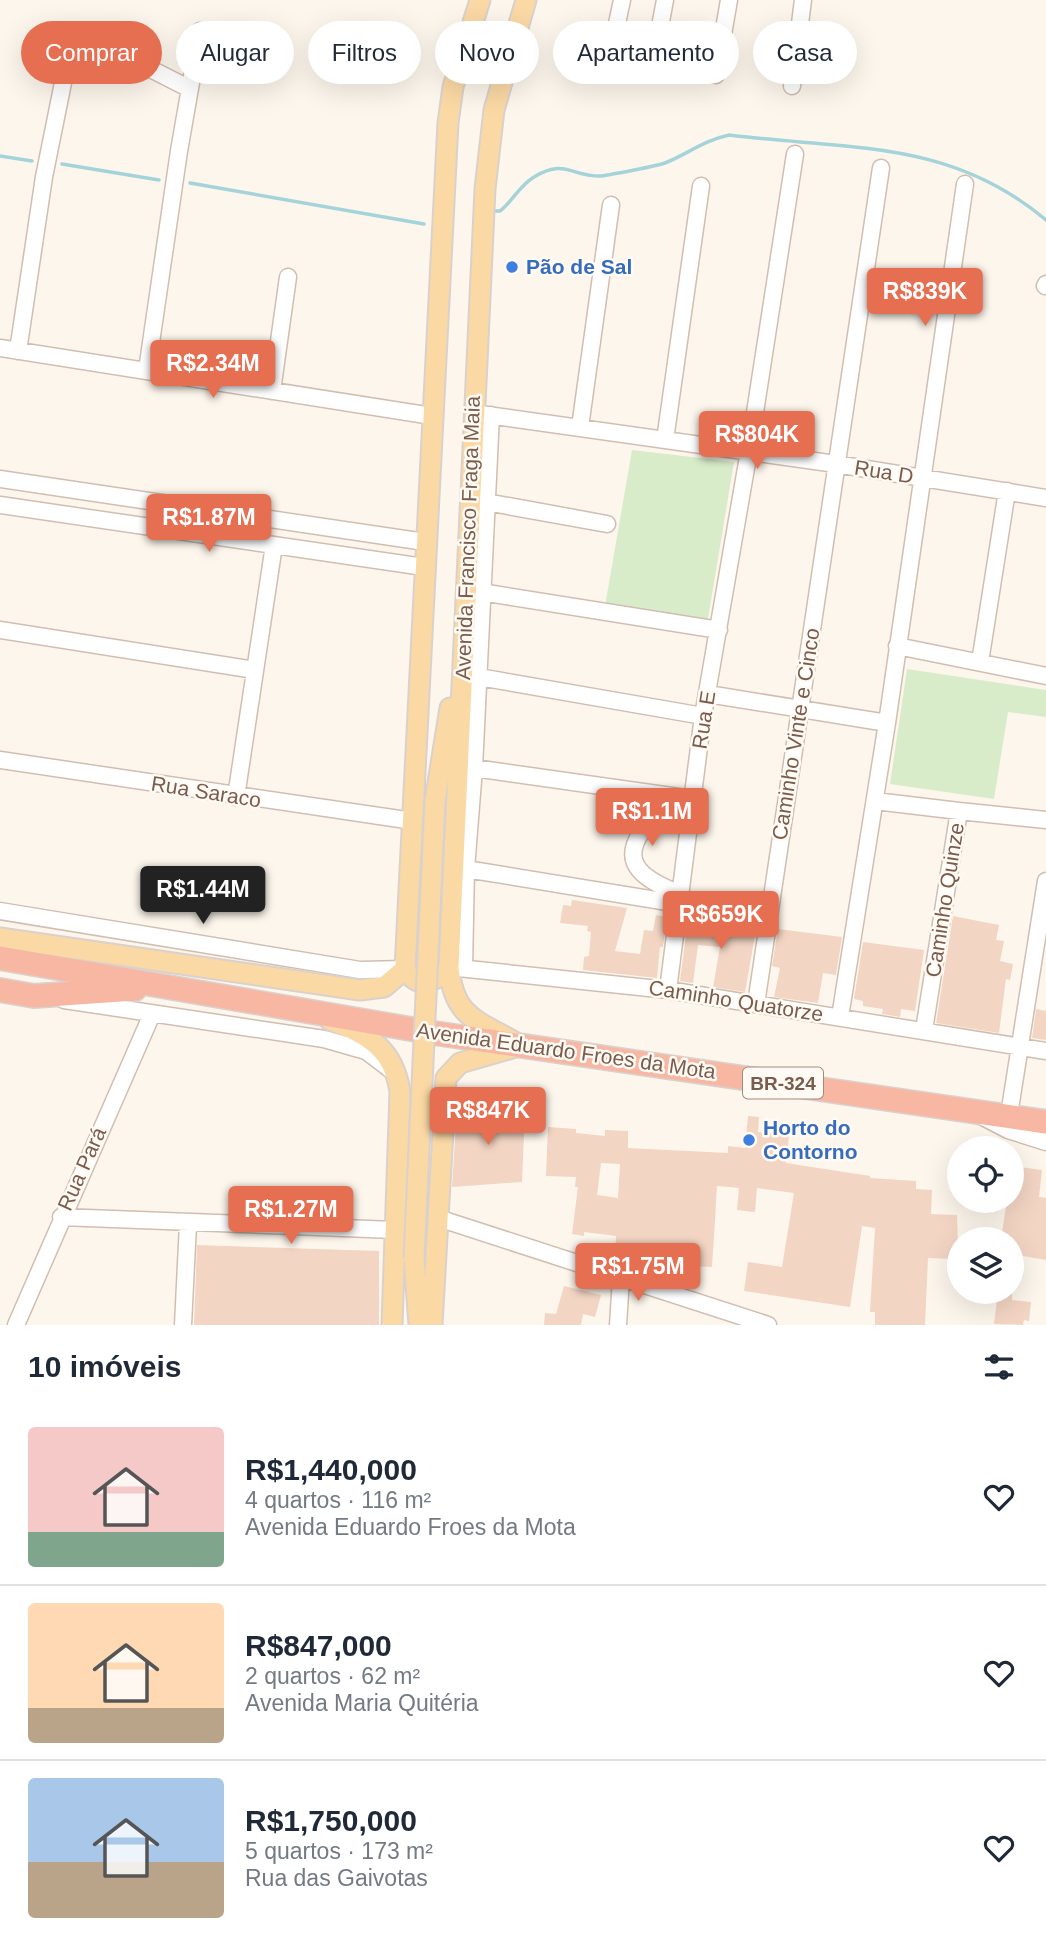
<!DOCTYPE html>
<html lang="pt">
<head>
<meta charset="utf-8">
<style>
	:root { --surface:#fff; --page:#f6f6f7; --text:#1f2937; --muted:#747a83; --line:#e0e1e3; --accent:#e76f51 }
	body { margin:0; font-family:Helvetica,sans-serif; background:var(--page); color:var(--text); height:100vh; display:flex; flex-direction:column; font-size:26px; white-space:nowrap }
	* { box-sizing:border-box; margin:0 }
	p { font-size:23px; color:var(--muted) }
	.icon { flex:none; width:38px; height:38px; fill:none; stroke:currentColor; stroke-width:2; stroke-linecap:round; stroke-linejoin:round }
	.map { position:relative; height:1325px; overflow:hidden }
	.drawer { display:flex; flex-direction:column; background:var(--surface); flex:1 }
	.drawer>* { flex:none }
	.top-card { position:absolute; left:21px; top:21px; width:1004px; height:63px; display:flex; gap:14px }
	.controls { position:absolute; left:947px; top:1136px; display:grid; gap:14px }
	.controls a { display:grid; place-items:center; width:77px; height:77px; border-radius:50%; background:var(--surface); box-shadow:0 7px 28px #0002; font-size:35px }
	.price { position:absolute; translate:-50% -60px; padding:0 16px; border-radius:7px; background:var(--accent); color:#fff; font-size:23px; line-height:46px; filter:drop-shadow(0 2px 4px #0008) }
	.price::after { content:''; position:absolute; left:50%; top:42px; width:21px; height:16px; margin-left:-10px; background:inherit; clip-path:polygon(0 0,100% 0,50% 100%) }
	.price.active { background:#222; color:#fff }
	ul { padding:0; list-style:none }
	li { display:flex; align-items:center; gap:21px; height:175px; padding:0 28px }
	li+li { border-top:2px solid var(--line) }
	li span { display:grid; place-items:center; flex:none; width:196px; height:140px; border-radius:7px; color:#555 }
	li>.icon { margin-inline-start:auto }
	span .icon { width:84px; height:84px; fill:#fffc; stroke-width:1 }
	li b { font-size:30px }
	h2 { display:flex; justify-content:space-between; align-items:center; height:84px; padding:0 28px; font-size:30px }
	.tag { padding:0 24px; border-radius:32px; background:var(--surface); box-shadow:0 7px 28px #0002; font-size:24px; line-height:63px }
	.tag.active { background:var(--accent); color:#fff }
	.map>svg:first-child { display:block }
	.green { fill:#d8ecc9 }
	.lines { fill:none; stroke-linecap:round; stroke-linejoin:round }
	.stream { stroke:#a5d3da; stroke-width:3.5 }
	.building { fill:#f3d5c3; fill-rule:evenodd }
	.minor-casing { stroke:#d1beb0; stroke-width:19 }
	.major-casing { stroke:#dad1cd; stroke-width:23 }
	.highway-casing { stroke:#dad1cd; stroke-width:26 }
	.minor { stroke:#fff; stroke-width:16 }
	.major { stroke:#fbd9a5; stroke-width:19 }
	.highway { stroke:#f7b7a3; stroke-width:23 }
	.major-bridge-casing { stroke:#dad1cd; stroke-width:23; stroke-linecap:butt }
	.major-bridge { stroke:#fbd9a5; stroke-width:19 }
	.shop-dot { fill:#3f7fe0; stroke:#fffaf3; stroke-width:2.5 }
	.labels { text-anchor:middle; stroke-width:5; stroke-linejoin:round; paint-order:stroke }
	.shield { fill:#fffaf3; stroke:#a28b7f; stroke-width:2 }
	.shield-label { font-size:19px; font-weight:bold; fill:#7a5c4d }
	.shop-label { font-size:21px; font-weight:bold; fill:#366cbe; stroke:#fffaf3; text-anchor:start }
	.street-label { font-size:21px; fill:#7a5c4d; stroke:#fffaf3 }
</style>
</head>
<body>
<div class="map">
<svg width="1046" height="1325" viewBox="0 0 1046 1325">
	<rect width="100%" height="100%" fill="#fdf6ec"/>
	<path class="green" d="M632,450l102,12 -26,157 -103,-13z
		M907,669l139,21v27l-38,-5 -14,87 -104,-15z"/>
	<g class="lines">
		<path class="stream" d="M0,156l32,5
			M62,164l97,16
			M190,183l234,41
			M492,211h8c13,-10 19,-25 34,-34 31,-19 38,0 67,-1 8,-1 56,-10 64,-13 23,-9 37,-22 64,-28 117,15 220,3 317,85"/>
	</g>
	<path class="building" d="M572,900l55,8 -12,43 25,3 4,-24 9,1 3,-16 11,2 -4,30h-3l-3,31 -74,-8 1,-13 5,-1 2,-24 -4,-1 1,-5 -28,-3 3,-18 8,1z
		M953,916l46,9 -3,15 8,1 -4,20 13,3 -3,16 -4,-1 -7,54 -63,-10z
		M706,917l51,7 -12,68 -32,-5 7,-40 -22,-2 -5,38 -13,-2 8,-61 16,2z
		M778,929l64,8 -6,38 -13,-2 -5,30 -44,-6 6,-29 -8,-2z
		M863,942l61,8 -9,61 -14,-2 -1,8 -18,-3 1,-5 -20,-3v-5l-9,-2z
		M1036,1009l10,2v29l-14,-2z
		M457,1107l68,5 -3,70 -70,5z
		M748,1116l11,1 -1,15 31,4 -3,27 84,13v2l46,3v8l16,1 -1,24 26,1 2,58h-10l1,-14 -22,-1 -3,67h-50v-13h-5l5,-84 -13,-2 -12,81 -106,-16 4,-29 34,5 12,-74 -37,-5 -2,24 -18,-2 2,-22 -22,-2 -5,81 -97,-5 1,-26 -32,-4v4l-12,-2 6,-47h-3l1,-10 -30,-1 2,-49 28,2v4l29,3v-6l23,1v17l100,5v-7l17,2zM601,1163l19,1 -2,34 -21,-3z
		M1012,1166l30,4 -3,27 7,1v62l-34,-6v-15h-11l6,-39h5z
		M197,1245l182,6v74h-185z
		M564,1286l37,9 -6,22 -12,-3 -2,11h-37l1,-12 11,1z
		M998,1292h14v8l19,2 -2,19 -5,-1 -1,5 -29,-1z"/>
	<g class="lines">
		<g class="minor-casing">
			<path id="minor" d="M609,61l13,-61
				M653,64l12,-64
				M716,75l13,-75
				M792,86l11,-86
				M1045,286l1,-2
				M0,348l432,68
				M18,351l26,-174 28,-139 10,-4 108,55
				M147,370l32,-219 21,-120
				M272,391l16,-114
				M473,413l363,51 210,34
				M580,427l31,-222
				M665,440l36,-254
				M0,479l425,63
				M486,502l121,22
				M0,505l424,62
				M481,592l238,38
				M0,630l255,40
				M897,646l149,30
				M980,662l27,-171
				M479,677l224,39
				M708,694l179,29
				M0,760l413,61
				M474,768l17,-353
				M236,797l38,-252
				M875,801l84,10 -35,219
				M959,811l87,9
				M466,869l214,35
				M681,895c-30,-14 -64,-27 -39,-64l50,-24
				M0,911l360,59 45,-1
				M449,967l219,23 378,61
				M464,967l2,-98 8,-101 219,31
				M668,990l35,-274 46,-265 46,-297
				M64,1000l260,39 42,12 25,19
				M756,1004l125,-836
				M840,1017l47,-294 78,-539
				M1009,1115l37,-234
				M983,1117l25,13 38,12
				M61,1217l333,13
				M438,1218l330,107
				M16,1325l136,-311
				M183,1325l5,-101
				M618,1325l3,-47"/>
		</g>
		<g class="major-casing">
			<path id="major" d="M435,801l15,-93
				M0,938l360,52 24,-3 21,-18 43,-846 5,-36 27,-87
				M405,969c14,21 30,14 44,-2
				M330,1020c39,14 64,30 70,72l-8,233
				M513,1041c-38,-21 -60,-26 -64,-74l36,-778 9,-79 32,-110
				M414,1258l5,67
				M432,1325l14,-247 14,-15 59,-17"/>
		</g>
		<g class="highway-casing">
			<path id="highway" d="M0,958l434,75 612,89
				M0,990l34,6 101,-7"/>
		</g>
		<use href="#minor" class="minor"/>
		<use href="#major" class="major"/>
		<use href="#highway" class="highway"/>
		<g class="major-bridge-casing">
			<path id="major-bridge" d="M414,1258l21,-457"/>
		</g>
		<use href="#major-bridge" class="major-bridge"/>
	</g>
	<g class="shop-dot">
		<circle cx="512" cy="267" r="7"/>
		<circle cx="749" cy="1140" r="7"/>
	</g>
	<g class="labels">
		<rect class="shield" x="743" y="1067.5" width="80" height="31" rx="5"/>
		<g class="shield-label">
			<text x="783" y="1090">BR-324</text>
		</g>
		<g class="shop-label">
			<text x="526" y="274">Pão de Sal</text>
			<text x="763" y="1135">Horto do<tspan x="763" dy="24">Contorno</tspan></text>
		</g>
		<g class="street-label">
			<text transform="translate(884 472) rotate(9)" y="7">Rua D</text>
			<text transform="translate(468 538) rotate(-88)" y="7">Avenida Francisco Fraga Maia</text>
			<text transform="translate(704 720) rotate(-81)" y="7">Rua E</text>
			<text transform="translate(796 734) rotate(-81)" y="7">Caminho Vinte e Cinco</text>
			<text transform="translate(206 792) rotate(9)" y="7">Rua Saraco</text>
			<text transform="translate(945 900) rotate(-81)" y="7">Caminho Quinze</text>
			<text transform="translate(736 1001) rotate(9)" y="7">Caminho Quatorze</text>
			<text transform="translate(566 1051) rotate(8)" y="7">Avenida Eduardo Froes da Mota</text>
			<text transform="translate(82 1169) rotate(-66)" y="7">Rua Pará</text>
		</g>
	</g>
</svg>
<div class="controls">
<a><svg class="icon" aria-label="locate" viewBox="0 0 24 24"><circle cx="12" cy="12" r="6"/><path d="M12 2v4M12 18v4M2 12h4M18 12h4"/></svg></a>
<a><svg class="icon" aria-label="layers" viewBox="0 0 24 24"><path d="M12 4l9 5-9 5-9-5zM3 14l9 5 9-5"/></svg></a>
</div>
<b class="price" style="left:925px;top:328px">R$839K</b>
<b class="price" style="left:213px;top:400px">R$2.34M</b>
<b class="price" style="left:757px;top:471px">R$804K</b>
<b class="price" style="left:209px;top:554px">R$1.87M</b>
<b class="price" style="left:652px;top:848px">R$1.1M</b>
<b class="price active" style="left:203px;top:926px">R$1.44M</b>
<b class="price" style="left:721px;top:951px">R$659K</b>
<b class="price" style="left:488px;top:1147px">R$847K</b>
<b class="price" style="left:291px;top:1246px">R$1.27M</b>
<b class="price" style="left:638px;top:1303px">R$1.75M</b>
<div class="top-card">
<a class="tag active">Comprar</a>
<a class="tag">Alugar</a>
<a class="tag">Filtros</a>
<a class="tag">Novo</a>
<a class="tag">Apartamento</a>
<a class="tag">Casa</a>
</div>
</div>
<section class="drawer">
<h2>10 imóveis<svg class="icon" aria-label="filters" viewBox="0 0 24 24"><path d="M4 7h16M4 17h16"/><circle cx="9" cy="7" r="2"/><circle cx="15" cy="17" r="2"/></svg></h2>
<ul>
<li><span style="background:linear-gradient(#f6c9c9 75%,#7fa58c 0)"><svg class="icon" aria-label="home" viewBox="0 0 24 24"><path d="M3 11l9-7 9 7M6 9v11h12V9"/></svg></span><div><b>R$1,440,000</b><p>4 quartos · 116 m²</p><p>Avenida Eduardo Froes da Mota</p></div><svg class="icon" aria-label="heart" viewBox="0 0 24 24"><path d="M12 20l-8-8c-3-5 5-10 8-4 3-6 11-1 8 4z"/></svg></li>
<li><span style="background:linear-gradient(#ffd9b3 75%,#b9a48a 0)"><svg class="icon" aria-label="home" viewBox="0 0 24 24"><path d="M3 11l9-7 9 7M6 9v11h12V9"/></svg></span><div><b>R$847,000</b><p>2 quartos · 62 m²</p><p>Avenida Maria Quitéria</p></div><svg class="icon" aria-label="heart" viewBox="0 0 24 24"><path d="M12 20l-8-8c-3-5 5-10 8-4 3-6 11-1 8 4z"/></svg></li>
<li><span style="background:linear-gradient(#a9c7e8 60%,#b9a48a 0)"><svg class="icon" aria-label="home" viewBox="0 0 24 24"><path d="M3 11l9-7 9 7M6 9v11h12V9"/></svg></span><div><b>R$1,750,000</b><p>5 quartos · 173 m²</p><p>Rua das Gaivotas</p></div><svg class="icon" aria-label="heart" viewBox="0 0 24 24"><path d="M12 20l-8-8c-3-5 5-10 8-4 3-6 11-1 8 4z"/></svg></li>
</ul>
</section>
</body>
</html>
